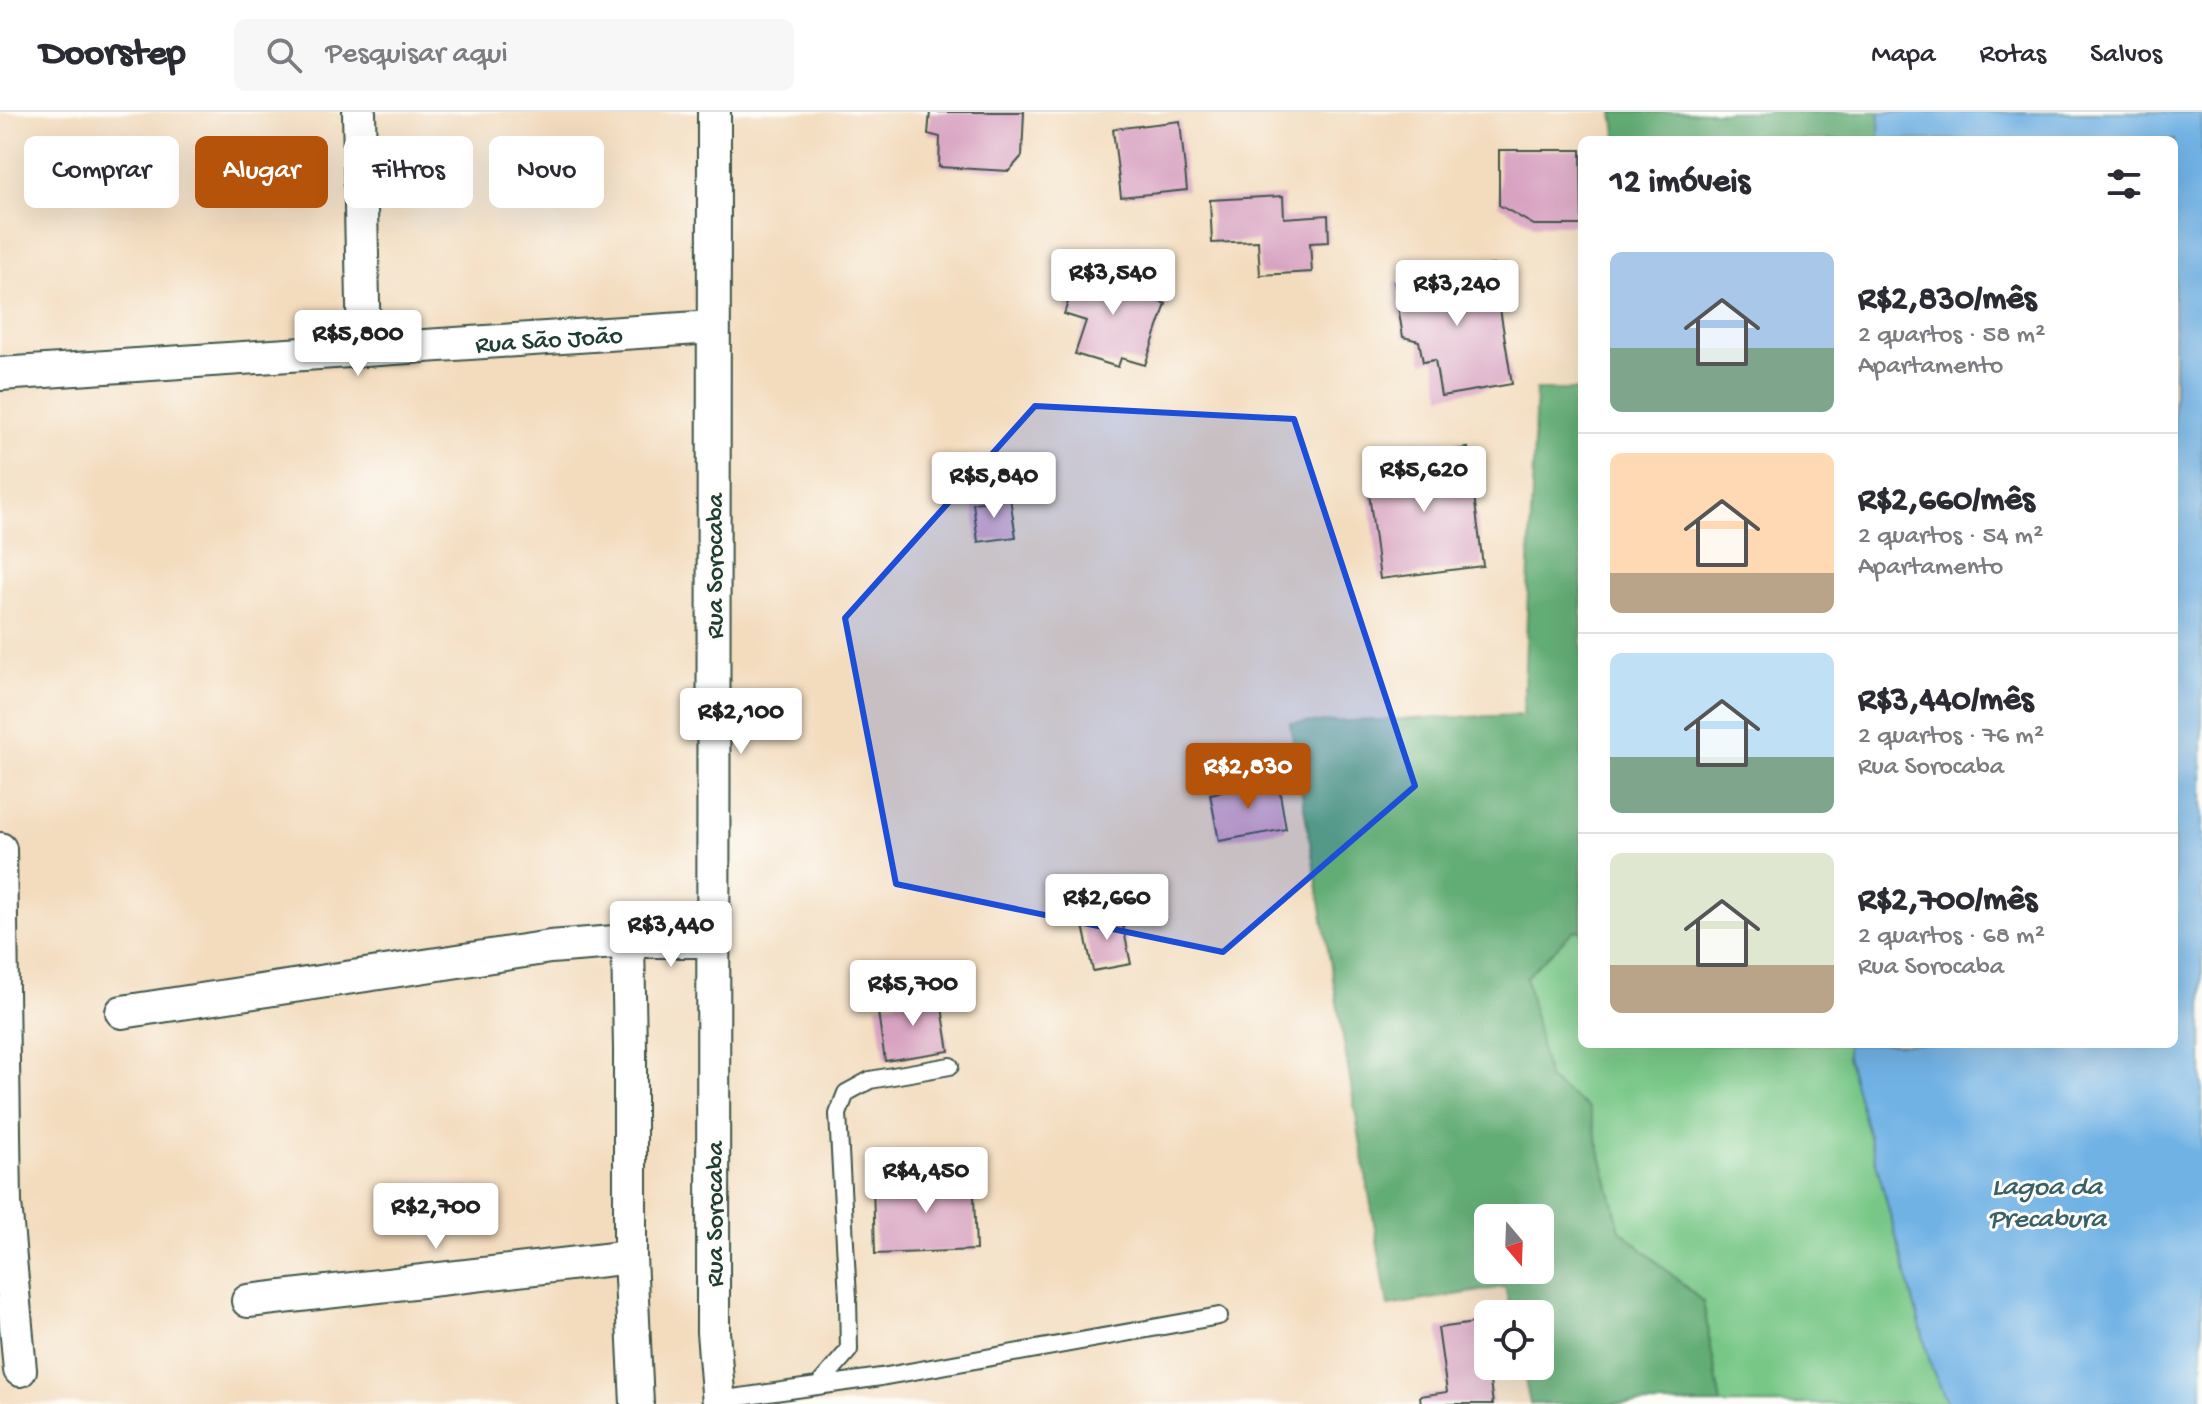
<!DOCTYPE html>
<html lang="pt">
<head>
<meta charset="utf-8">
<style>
	:root { --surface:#fff; --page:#f7f7f7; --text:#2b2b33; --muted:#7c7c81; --line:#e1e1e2; --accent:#b45309 }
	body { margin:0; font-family:"Gochi Hand",sans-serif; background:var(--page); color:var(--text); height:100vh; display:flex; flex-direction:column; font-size:30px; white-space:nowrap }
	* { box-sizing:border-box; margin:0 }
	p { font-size:26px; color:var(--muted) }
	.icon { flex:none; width:44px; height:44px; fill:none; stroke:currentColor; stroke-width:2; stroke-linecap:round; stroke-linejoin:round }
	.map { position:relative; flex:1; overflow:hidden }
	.sheet { position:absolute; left:1578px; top:24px; width:600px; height:912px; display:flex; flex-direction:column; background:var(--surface); border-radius:12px; box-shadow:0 8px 32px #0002 }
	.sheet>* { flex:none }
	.guide { position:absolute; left:24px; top:24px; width:760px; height:72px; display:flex; gap:16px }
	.needle { width:52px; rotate:161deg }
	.tools { position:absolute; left:1474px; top:1092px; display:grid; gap:16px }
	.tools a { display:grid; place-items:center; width:80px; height:80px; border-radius:12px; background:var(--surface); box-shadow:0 8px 32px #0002; font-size:40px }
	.price { position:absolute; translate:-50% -68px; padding:0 18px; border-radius:8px; background:#fff; color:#222; font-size:26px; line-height:52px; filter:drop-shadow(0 2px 4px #0008) }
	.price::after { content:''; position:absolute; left:50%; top:48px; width:24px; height:18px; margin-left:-12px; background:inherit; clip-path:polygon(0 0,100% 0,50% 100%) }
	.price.on { background:var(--accent); color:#fff }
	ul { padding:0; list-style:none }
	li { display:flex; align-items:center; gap:24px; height:200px; padding:0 32px }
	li+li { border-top:2px solid var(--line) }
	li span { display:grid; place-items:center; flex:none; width:224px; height:160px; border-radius:12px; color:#555 }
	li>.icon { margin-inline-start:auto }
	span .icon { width:96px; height:96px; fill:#fffc; stroke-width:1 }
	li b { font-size:34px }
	h2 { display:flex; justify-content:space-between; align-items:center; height:96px; padding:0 32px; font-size:34px }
	.tag { padding:0 28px; border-radius:12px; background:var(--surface); box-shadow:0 8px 32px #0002; font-size:28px; line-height:72px }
	.tag.on { background:var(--accent); color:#fff }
	header { display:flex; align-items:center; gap:48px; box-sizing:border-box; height:112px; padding:0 40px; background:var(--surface); border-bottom:2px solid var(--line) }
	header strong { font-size:38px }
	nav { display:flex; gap:44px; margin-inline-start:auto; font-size:28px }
	.search { width:560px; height:72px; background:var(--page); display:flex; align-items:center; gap:20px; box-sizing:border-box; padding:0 28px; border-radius:12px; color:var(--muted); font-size:30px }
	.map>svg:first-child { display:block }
	.green { fill:#78c787; stroke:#4c825e; stroke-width:2 }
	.forest { fill:#62ac74; stroke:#407454; stroke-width:2; fill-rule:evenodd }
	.water { fill:#71b2e5; stroke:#48788c; stroke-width:2 }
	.building { fill:#d8a3c1 }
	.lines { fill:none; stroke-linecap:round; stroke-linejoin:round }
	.lane-casing { stroke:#3f5549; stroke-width:20 }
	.street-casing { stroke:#3f5549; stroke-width:36 }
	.lane { stroke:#fff; stroke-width:16 }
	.street { stroke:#fff; stroke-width:32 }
	.marked { fill:#1d4ed8; fill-opacity:0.2; stroke:#1d4ed8; stroke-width:6; stroke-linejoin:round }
	.labels { text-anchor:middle; stroke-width:6; stroke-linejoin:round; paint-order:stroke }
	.street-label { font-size:26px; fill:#1f3d34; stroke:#fdfcf7 }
	.water-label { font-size:28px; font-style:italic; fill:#386069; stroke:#fdfcf7 }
</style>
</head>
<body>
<header>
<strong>Doorstep</strong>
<div class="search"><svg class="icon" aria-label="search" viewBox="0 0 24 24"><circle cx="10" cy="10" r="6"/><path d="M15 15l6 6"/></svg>Pesquisar aqui</div>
<nav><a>Mapa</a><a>Rotas</a><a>Salvos</a></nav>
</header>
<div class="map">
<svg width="2202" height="1292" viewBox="0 0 2202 1292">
	<rect width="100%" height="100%" fill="#fdfcf7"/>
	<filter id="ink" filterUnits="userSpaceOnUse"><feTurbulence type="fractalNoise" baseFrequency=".0125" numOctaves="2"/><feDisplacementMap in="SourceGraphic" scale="16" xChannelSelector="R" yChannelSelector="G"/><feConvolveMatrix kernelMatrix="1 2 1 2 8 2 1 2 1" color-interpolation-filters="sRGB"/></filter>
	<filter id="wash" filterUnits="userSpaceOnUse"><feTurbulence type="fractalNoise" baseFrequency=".006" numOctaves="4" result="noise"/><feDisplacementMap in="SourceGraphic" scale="32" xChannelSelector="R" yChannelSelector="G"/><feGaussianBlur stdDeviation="1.8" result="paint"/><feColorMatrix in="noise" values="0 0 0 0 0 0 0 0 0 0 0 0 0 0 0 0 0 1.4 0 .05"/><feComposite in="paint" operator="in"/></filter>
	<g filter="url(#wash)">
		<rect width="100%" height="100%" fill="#f3dbbd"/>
		<path class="green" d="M1582,818v114h265v12l85,313 16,35h-227l-18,-102 -83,-72 -31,-121 -41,-30 -23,-102 48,-46z"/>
		<path class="forest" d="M1613,0h267l-1,28h-262z
			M1536,278h46v540l-9,1 -47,46 22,102 41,29 31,122 83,72 18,102h-191l-8,-38h18v-52h-29l-6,-27 -117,19 -98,-583 233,-8zM1488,1106h52v52h-52z"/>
		<path class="water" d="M1880,0h322v1292h-254l-16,-35 -85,-313v-12h327v-904h-295z"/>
		<g id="blocks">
			<path class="building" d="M930,0h94l-2,44 -13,15 -70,-4 1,-30 -12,-3z
				M1180,9l7,69 -66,7 -8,-68z
				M1499,38h82l1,75h-48l-35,-20z
				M1283,84l1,22 44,-3 1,27 -19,1 2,29 -52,3 -2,-34 -46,2 -2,-43z
				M1081,152l63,20 -4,12 26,8 -21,61 -24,-7 -3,9 -43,-13 11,-33 -22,-7z
				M1493,153l19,119 -71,12 -6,-36 -12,2 -4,-21 -16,-4 -9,-55z
				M1468,336l15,118 -103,13 -15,-117z
				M1010,386l6,39 -38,5 -5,-39z
				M1278,670l8,47 -67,12 -9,-47z
				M1120,801l11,51 -38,7 -11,-50z
				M940,883l9,56 -64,10 -8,-56z
				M973,1057l3,81 -101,4 -2,-70 61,-2v-11z
				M1482,1210l11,82h-72l-1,-8 27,-4 -9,-64z"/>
		</g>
	</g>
	<g filter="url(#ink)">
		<use href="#blocks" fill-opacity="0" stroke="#3f5549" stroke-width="2"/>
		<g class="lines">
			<g class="lane-casing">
				<path id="lane" d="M818,1274l31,-36 -1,-52 -10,-184 8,-21 24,-13 80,-14
					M719,1288l162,-23 338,-61"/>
			</g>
			<g class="street-casing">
				<g id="street">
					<path d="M359,0l5,238"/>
					<path d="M714,0l-1,1220 6,72"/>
					<path id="s1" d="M0,262l713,-47"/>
					<path d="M0,737l5,354 15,167"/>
					<path d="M628,829h85"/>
					<path d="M122,900l428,-65 78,-6 2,108v208l7,147"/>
					<path d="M248,1189l382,-44"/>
				</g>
			</g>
			<use href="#lane" class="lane"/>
			<use href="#street" class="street"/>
		</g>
	</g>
	<path class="marked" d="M1035,294l259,13 121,367 -192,166 -327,-68 -51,-266z"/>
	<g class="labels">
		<g class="street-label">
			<text dy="9" stroke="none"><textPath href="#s1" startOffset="550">Rua São João</textPath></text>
			<text transform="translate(713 454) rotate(-90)" y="9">Rua Sorocaba</text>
			<text transform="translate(713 1102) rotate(-90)" y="9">Rua Sorocaba</text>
		</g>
		<g class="water-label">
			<text x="2047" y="1082">Lagoa da<tspan x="2047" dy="32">Precabura</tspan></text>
		</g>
	</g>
</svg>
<div class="tools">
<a><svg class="needle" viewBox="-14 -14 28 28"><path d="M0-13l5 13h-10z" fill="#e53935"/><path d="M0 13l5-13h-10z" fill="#7c7c81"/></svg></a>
<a><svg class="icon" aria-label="locate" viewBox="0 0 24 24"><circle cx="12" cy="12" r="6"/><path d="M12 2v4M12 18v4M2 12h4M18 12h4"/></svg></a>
</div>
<b class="price" style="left:1113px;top:205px">R$3,540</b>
<b class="price" style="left:1457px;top:216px">R$3,240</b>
<b class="price" style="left:358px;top:266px">R$5,800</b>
<b class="price" style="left:1424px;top:402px">R$5,620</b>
<b class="price" style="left:994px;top:408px">R$5,840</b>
<b class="price" style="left:741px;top:644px">R$2,100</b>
<b class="price on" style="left:1248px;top:699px">R$2,830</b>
<b class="price" style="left:1107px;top:830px">R$2,660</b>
<b class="price" style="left:671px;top:857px">R$3,440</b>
<b class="price" style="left:913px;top:916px">R$5,700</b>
<b class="price" style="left:926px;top:1103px">R$4,450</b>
<b class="price" style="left:436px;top:1139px">R$2,700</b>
<div class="guide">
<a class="tag">Comprar</a>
<a class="tag on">Alugar</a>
<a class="tag">Filtros</a>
<a class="tag">Novo</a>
</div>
<section class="sheet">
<h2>12 imóveis<svg class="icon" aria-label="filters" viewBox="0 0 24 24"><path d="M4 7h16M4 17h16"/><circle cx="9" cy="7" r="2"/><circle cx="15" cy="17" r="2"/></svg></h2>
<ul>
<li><span style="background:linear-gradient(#a9c7e8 60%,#7fa58c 0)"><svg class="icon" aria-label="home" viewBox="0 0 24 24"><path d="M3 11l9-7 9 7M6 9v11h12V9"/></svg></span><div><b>R$2,830/mês</b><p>2 quartos · 58 m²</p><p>Apartamento</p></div></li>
<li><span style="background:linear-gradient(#ffd9b3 75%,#b9a48a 0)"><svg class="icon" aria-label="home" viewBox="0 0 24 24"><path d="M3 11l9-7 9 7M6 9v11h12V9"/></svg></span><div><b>R$2,660/mês</b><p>2 quartos · 54 m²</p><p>Apartamento</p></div></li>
<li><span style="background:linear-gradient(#bfe0f5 65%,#7fa58c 0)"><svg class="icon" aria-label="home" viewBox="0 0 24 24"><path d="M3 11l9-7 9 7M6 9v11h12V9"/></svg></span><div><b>R$3,440/mês</b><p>2 quartos · 76 m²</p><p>Rua Sorocaba</p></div></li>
<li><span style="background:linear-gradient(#dfe7d0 70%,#b9a48a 0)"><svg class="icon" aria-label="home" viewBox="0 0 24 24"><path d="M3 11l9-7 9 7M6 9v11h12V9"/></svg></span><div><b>R$2,700/mês</b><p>2 quartos · 68 m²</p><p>Rua Sorocaba</p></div></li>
</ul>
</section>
</div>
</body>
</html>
